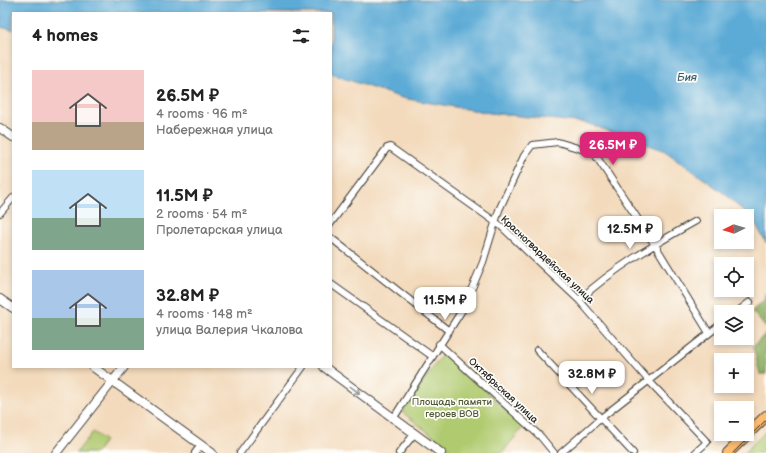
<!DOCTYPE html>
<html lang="en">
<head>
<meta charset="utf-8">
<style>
	:root { --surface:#fff; --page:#f6f6f6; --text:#222; --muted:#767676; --accent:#db2777 }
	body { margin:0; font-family:"Balsamiq Sans",sans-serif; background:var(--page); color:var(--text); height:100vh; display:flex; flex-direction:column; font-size:15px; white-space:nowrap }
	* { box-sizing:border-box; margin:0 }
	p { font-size:13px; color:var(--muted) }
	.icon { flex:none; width:22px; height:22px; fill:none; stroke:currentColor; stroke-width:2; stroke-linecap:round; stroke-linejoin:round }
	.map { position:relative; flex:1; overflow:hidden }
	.side { position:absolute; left:12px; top:12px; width:320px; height:356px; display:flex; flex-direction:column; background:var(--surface); border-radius:0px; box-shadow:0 2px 6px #0003 }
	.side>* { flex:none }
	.needle { width:26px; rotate:265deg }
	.tools { position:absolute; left:714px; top:209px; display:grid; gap:8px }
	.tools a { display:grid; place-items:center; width:40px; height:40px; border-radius:0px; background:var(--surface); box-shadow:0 2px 6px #0003; font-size:20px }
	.price { position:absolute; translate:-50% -34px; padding:0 9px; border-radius:8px; background:#fff; color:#222; font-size:13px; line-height:26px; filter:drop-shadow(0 1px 2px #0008) }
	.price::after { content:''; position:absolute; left:50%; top:24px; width:12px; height:9px; margin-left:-6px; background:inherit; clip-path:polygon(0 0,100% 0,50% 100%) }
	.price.active { background:var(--accent); color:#fff }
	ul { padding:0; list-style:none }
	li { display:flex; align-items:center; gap:12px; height:100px; padding:0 20px }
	li span { display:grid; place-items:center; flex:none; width:112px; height:80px; border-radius:0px; color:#555 }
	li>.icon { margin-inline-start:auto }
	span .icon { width:48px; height:48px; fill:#fffc; stroke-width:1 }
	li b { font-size:17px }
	h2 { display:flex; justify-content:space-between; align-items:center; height:48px; padding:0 20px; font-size:17px }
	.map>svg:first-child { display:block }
	.green { fill:#b0ca6f; stroke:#667346 }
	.forest { fill:#8cae62; stroke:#54653f }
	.water { fill:#5caad6; stroke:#3c6379 }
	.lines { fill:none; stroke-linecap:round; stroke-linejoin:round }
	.minor-casing { stroke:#3c3834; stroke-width:8 }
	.tertiary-casing { stroke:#3c3834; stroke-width:10 }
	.primary-casing { stroke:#3c3834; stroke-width:12 }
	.minor { stroke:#fff; stroke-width:6 }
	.tertiary { stroke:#fff; stroke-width:8 }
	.primary { stroke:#febc70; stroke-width:10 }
	.tram { stroke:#1c1c1c; stroke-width:1 }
	.oneway { stroke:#999 }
	.labels { text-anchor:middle; stroke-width:3.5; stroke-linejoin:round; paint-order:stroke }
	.street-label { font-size:10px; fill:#1c1c1c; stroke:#fdfcf7 }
	.park-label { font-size:10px; fill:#505939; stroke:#fdfcf7 }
	.water-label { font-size:11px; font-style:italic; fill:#395c70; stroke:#fdfcf7 }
</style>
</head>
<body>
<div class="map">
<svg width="766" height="453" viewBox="0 0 766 453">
	<rect width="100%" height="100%" fill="#fdfcf7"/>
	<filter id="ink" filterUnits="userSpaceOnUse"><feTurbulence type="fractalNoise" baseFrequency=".025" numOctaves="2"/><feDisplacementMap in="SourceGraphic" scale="8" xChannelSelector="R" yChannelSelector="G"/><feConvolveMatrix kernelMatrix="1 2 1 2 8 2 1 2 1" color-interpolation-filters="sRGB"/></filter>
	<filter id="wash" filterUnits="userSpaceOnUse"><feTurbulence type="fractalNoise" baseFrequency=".012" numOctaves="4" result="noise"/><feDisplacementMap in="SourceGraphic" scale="16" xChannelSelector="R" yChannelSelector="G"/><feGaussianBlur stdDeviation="0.9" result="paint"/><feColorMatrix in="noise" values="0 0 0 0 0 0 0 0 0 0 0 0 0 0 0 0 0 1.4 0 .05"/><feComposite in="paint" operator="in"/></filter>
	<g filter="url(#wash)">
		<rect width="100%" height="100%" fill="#f3dabc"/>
		<path class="green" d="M444,352l80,74 -22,27h-47l-53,-41z
			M766,431v22h-22z
			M93,432l12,9 -9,12h-20z"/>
		<path class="forest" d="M766,292v36l-14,-17 12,-11z
			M766,333v41h-6l-7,-27z"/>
		<path class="water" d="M0,0h766v243l-12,-22 -29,-27 -60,-43 -79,-28 -96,-10 -88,-15 -71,-24v-61h-318v17l-13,-3z"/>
	</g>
	<g filter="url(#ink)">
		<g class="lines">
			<g class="minor-casing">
				<path id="minor" d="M0,213l13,-15
					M331,223l56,-75 3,-1 111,79 27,26 51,48 70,81 58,61 -12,11
					M331,238l118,93
					M331,284l101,72
					M579,300c35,-32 76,-56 117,-79
					M737,312l13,-10
					M439,344l102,93 13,16
					M537,350l96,103
					M393,419l71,-112 19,-45 16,-52 25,-54 8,-11 26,-3 36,11 61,92 54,88
					M195,453l6,-8
					M240,453l63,-86
					M399,453l16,-20
					M561,453l40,-35 120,-94"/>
			</g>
			<g class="tertiary-casing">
				<path id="tertiary" d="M0,128l13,9
					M0,299l13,9
					M93,367l119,86
					M324,367l117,86
					M56,453l68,-86"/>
			</g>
			<g class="primary-casing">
				<path id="primary" d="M728,453l38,-37"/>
			</g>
			<use href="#minor" class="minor"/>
			<use href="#tertiary" class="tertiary"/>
			<use href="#primary" class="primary"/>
			<path class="tram" d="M733,453l33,-33"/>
		</g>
		<defs><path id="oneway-shaft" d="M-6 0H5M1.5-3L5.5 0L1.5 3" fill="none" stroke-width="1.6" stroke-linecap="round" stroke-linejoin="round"/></defs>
		<use class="oneway" href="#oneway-shaft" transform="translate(355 390) rotate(37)"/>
	</g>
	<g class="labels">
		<g class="street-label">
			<text transform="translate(548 259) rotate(43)" y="4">Красногвардейская улица</text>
			<text transform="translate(504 390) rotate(43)" y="4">Октябрьская улица</text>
		</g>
		<g class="park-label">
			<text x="452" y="405">Площадь памяти<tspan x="452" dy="12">героев ВОВ</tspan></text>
		</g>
		<g class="water-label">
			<text x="687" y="81">Бия</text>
		</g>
	</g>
</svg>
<div class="tools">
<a><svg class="needle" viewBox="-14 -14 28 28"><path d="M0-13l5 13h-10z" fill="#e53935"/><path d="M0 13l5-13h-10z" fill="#767676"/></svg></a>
<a><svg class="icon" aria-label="locate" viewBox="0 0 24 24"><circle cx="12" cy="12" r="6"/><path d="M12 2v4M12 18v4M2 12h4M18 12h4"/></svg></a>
<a><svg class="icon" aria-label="layers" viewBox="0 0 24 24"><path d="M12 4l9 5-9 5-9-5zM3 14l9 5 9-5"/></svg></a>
<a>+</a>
<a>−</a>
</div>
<b class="price active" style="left:613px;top:166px">26.5M ₽</b>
<b class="price" style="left:630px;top:250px">12.5M ₽</b>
<b class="price" style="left:445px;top:321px">11.5M ₽</b>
<b class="price" style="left:592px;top:395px">32.8M ₽</b>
<section class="side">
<h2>4 homes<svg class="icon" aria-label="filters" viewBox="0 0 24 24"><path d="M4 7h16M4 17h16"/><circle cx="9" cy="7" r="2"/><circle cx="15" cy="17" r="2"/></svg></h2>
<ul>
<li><span style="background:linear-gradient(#f6c9c9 65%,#b9a48a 0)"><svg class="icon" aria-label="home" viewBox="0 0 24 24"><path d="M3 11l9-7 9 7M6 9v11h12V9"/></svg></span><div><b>26.5M ₽</b><p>4 rooms · 96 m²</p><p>Набережная улица</p></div></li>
<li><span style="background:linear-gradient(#bfe0f5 60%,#7fa58c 0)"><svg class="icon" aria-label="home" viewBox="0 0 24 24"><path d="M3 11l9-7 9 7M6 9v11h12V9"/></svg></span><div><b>11.5M ₽</b><p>2 rooms · 54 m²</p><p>Пролетарская улица</p></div></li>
<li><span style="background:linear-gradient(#a9c7e8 60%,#7fa58c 0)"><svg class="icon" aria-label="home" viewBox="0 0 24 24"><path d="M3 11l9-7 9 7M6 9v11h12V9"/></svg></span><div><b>32.8M ₽</b><p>4 rooms · 148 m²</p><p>улица Валерия Чкалова</p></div></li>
</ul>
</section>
</div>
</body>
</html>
